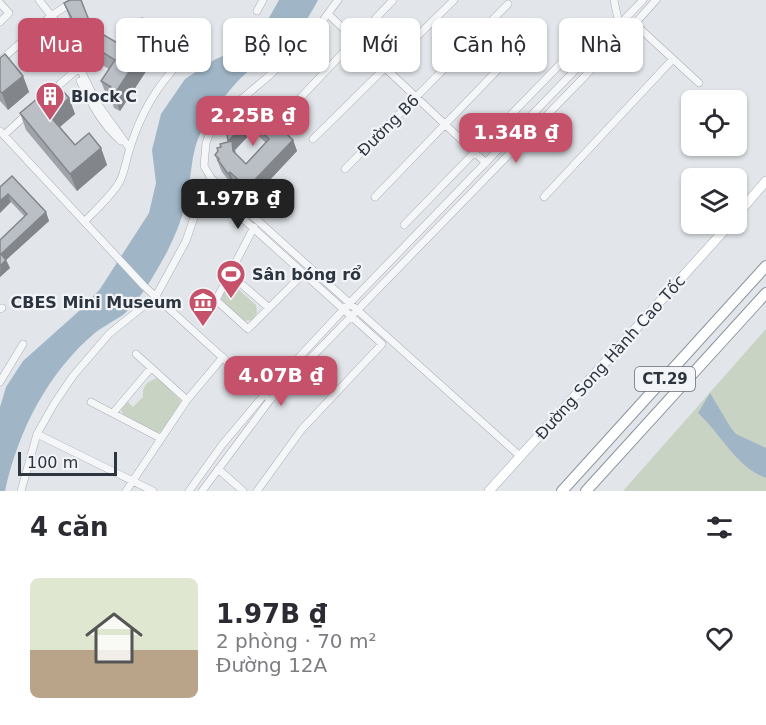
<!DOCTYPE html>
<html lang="vi">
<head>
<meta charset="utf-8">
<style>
	:root { --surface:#fff; --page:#f7f7f7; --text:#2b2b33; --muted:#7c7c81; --line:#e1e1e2; --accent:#c5516b }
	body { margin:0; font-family:"DejaVu Sans",sans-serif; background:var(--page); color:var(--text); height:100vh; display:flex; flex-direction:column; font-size:22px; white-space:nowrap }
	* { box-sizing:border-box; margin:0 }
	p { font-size:20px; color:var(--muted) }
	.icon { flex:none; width:33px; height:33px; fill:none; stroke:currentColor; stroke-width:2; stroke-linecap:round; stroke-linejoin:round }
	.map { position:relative; height:491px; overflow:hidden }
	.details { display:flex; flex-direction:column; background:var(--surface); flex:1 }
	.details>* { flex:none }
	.guide { position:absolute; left:18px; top:18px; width:730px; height:54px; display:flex; gap:12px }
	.buttons { position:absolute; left:681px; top:90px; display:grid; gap:12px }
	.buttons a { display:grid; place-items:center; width:66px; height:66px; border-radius:9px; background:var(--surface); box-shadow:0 2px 4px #0004; font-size:30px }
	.scale { position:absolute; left:18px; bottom:15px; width:99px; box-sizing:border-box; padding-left:6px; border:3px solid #2c3540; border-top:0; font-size:16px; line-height:21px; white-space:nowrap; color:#2c3540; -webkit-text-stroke:4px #f2f4f7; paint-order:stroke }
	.price { position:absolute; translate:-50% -51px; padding:0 14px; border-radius:12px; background:var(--accent); color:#fff; font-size:20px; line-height:39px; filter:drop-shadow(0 2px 3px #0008) }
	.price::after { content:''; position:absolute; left:50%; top:36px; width:18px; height:14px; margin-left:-9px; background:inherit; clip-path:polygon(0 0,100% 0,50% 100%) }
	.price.selected { background:#222; color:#fff }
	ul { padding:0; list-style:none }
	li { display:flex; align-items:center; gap:18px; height:150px; padding:0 30px }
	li+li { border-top:2px solid var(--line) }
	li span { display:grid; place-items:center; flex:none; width:168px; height:120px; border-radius:9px; color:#555 }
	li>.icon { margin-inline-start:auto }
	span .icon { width:72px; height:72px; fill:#fffc; stroke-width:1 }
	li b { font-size:26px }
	h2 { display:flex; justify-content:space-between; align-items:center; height:72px; padding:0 30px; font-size:26px }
	.tag { padding:0 21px; border-radius:9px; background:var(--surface); box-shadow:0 2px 4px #0004; font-size:21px; line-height:54px }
	.tag.selected { background:var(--accent); color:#fff }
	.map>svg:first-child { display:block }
	.green { fill:#c9d3c4 }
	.water { fill:#a0b6c7 }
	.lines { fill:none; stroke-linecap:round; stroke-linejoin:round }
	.minor-casing { stroke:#a8adb4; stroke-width:8 }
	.major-casing { stroke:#a3abb4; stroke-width:10 }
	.highway-casing { stroke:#8b949f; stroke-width:12 }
	.minor { stroke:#f5f6f8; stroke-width:7 }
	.major { stroke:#fff; stroke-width:9 }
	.highway { stroke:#fff; stroke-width:10 }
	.wall { fill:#a0a4aa; fill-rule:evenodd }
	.shaded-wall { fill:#82868b }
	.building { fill:#babfc6; stroke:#82868b; stroke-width:1.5 }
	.labels { text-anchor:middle; stroke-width:4.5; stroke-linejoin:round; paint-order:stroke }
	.shield { fill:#f2f4f7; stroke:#676e77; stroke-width:1.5 }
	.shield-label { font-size:15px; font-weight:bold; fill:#2c3540 }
	.poi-label { font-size:16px; font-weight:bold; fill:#2c3540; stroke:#f2f4f7; text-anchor:start }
	.street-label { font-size:16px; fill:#2c3540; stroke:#f2f4f7 }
</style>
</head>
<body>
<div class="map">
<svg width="766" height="491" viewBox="0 0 766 491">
	<rect width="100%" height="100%" fill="#e2e6ea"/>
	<path class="green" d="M233,287l4,1 19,17 1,8 -5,7 -8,1 -23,-18 1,-11z
		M766,329v162h-143z
		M158,378l23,23 -19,30 -4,2 -34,-18 -3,-5 7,-8 5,5 10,-10c-1,-11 4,-16 15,-19z"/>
	<path class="water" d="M279,0h39c-11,22 -26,40 -45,56 -7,6 -16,9 -23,14 -14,11 -26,27 -36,41 -23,32 -20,45 -26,81 -3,20 -12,42 -21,60 -11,20 -27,49 -44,63 -9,6 -19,11 -27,17 -48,40 -78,99 -91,159h-5v-84l6,-20 17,-26 56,-50 21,-22 49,-76 7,-30 -4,-33 9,-36 24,-35 29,-19 30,-14 18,-16z
		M710,393l21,35 5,6 30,14v30c-30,-11 -45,-44 -68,-65z"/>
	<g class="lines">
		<g class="minor-casing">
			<path id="minor" d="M39,0l19,24 39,79 33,46
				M338,0l-20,27 -48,48 -51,43 -8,12 -5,13 -2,23 7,12 16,15 294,264
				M614,0l10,48
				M0,3l9,10 -9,9
				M257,11l6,-11
				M328,14l158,149
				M51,16l1,9 19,38
				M635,24l64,59
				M0,61l51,-45 24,-16
				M80,81c11,22 22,44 41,60
				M53,90l26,-22
				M286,113l107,-113
				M0,131l144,155 121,110
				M4,135l23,-21
				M313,139l141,-139
				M345,169l163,-165
				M375,197l162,-168
				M544,197l129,-138
				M85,221c12,-12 25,-24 34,-38 6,-11 7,-23 11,-35 11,-35 26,-61 51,-87
				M404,225l165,-170
				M254,227l-38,73 32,29 56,-56
				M230,274l39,34
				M0,309l2,-1
				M136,354l51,46
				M0,382l23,-38
				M91,402l69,36
				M113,413l38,-45
				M37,434l116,57
				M218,469l25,22
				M21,491l16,-57 17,-30 19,-28 36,-42 47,-38 30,-55 17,-50 3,-2 6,2 170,153 -80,85 -45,62
				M126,491l61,-91 36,-43
				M189,491l33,-46 42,-50 80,-86 299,-309
				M202,491l68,-91 352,-362 34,-38"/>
		</g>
		<g class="major-casing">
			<path id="major" d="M736,216l30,-35
				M489,491l241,-267"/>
		</g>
		<g class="highway-casing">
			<path id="highway" d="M562,491l204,-225
				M586,491l180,-198"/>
		</g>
		<use href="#minor" class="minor"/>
		<use href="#major" class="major"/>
		<use href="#highway" class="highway"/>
	</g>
	<path class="wall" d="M64,3l28,25 32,19 25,-21 7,4 6,17 -42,64 -6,-3 -3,-9 -4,-2 -6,-16 8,-12 -20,-12 -19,-38z
		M0,58l23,18 6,16 -21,18 -8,-9z
		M69,98l6,16 -15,13 15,18 26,3 6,17 -30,26 -51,-61 -6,-17z
		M250,106l43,34 4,11 -46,49 -17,-16 -1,2 -11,-14 -7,-17 6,-8 8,-5zM253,131l13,12 -20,21 -10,-10 -1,-4z
		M0,187l46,25 3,9 -43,39 4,8 -10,9v-37l25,-23 -14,-15z"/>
	<path class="shaded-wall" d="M147,22l5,14 4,-6 6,17 -42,64 -6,-16z
		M23,76l6,16 -21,18 -6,-17z
		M69,98l6,16 -20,17 -6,-16z
		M249,120l4,11 -18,19 2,12 -9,-21z
		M293,140l4,11 -46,49 -4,-12z
		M101,148l6,17 -30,26 -7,-17z
		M230,172l4,12 -1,2 -5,-12z
		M8,194l3,8 -11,11v-12z
		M46,212l3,9 -43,39 4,8 -10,9 1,-23z"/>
	<path class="building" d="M70,0h11l11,28 32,19 18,-29 5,4 -1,3 10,5 -42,65 -6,-4 3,-4 -10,-6 14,-21 -32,-20 -19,-37z
		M5,54l18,22 -21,17 -2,-2v-33z
		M56,83l13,15 -20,17 26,30 14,-12 12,15 -31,26 -50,-61z
		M256,105l37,35 -46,48 -17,-16 -2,2 -10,-14 1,-1 -4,-4 3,-4 -1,-3 4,-1 -1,-3 12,-3 1,10 13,13 23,-25 -20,-19 -21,21 -1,-7 2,-4 21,-24 3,2z
		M12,176l34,36 -45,42 5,6 -6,6v-26l27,-26 -19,-20 -8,7v-14z"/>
	<defs>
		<g id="building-pin" transform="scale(1.5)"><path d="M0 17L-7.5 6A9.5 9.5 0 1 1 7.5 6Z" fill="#c5516b" stroke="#f2f4f7"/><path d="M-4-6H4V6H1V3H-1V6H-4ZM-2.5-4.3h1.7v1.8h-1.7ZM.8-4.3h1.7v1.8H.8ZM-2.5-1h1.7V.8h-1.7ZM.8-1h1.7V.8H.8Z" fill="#fff"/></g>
		<g id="stadium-pin" transform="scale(1.5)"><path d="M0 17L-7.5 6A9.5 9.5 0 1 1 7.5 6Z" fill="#c5516b" stroke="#f2f4f7"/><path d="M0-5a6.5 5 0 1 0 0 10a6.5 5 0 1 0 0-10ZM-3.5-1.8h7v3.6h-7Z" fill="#fff"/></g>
		<g id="museum-pin" transform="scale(1.5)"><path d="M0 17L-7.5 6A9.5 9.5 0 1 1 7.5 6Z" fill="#c5516b" stroke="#f2f4f7"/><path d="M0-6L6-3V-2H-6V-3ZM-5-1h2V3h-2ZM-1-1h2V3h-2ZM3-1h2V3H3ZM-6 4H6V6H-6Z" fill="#fff"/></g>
	</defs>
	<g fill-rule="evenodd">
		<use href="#building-pin" x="50" y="96"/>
		<use href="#stadium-pin" x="231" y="274"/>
		<use href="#museum-pin" x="203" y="302"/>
	</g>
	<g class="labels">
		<rect class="shield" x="635" y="367" width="60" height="24" rx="4.5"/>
		<g class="shield-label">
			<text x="665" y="384">CT.29</text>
		</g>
		<g class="poi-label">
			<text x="71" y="102">Block C</text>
			<text x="252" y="280">Sân bóng rổ</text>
			<text x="182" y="308" text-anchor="end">CBES Mini Museum</text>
		</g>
		<g class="street-label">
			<text transform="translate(388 125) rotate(-45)" y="6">Đường B6</text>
			<text transform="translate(610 357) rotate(-48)" y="6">Đường Song Hành Cao Tốc</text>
		</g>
	</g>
</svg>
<div class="buttons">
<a><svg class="icon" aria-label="locate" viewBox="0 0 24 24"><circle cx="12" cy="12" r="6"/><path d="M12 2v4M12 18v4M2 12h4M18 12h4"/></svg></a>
<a><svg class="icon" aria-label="layers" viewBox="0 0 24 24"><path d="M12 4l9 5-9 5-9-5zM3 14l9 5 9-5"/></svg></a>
</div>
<div class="scale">100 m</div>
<b class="price" style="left:253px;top:147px">2.25B ₫</b>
<b class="price" style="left:516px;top:164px">1.34B ₫</b>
<b class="price selected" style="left:238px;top:230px">1.97B ₫</b>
<b class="price" style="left:281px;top:407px">4.07B ₫</b>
<div class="guide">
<a class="tag selected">Mua</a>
<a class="tag">Thuê</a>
<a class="tag">Bộ lọc</a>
<a class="tag">Mới</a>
<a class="tag">Căn hộ</a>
<a class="tag">Nhà</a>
</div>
</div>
<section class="details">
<h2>4 căn<svg class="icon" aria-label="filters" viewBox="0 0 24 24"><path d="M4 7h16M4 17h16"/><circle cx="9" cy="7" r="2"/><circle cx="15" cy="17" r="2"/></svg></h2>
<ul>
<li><span style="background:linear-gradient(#dfe7d0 60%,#b9a48a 0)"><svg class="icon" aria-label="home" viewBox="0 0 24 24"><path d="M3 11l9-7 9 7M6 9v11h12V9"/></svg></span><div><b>1.97B ₫</b><p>2 phòng · 70 m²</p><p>Đường 12A</p></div><svg class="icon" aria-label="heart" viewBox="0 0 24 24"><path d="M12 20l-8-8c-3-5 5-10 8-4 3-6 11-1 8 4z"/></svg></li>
</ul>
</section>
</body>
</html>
